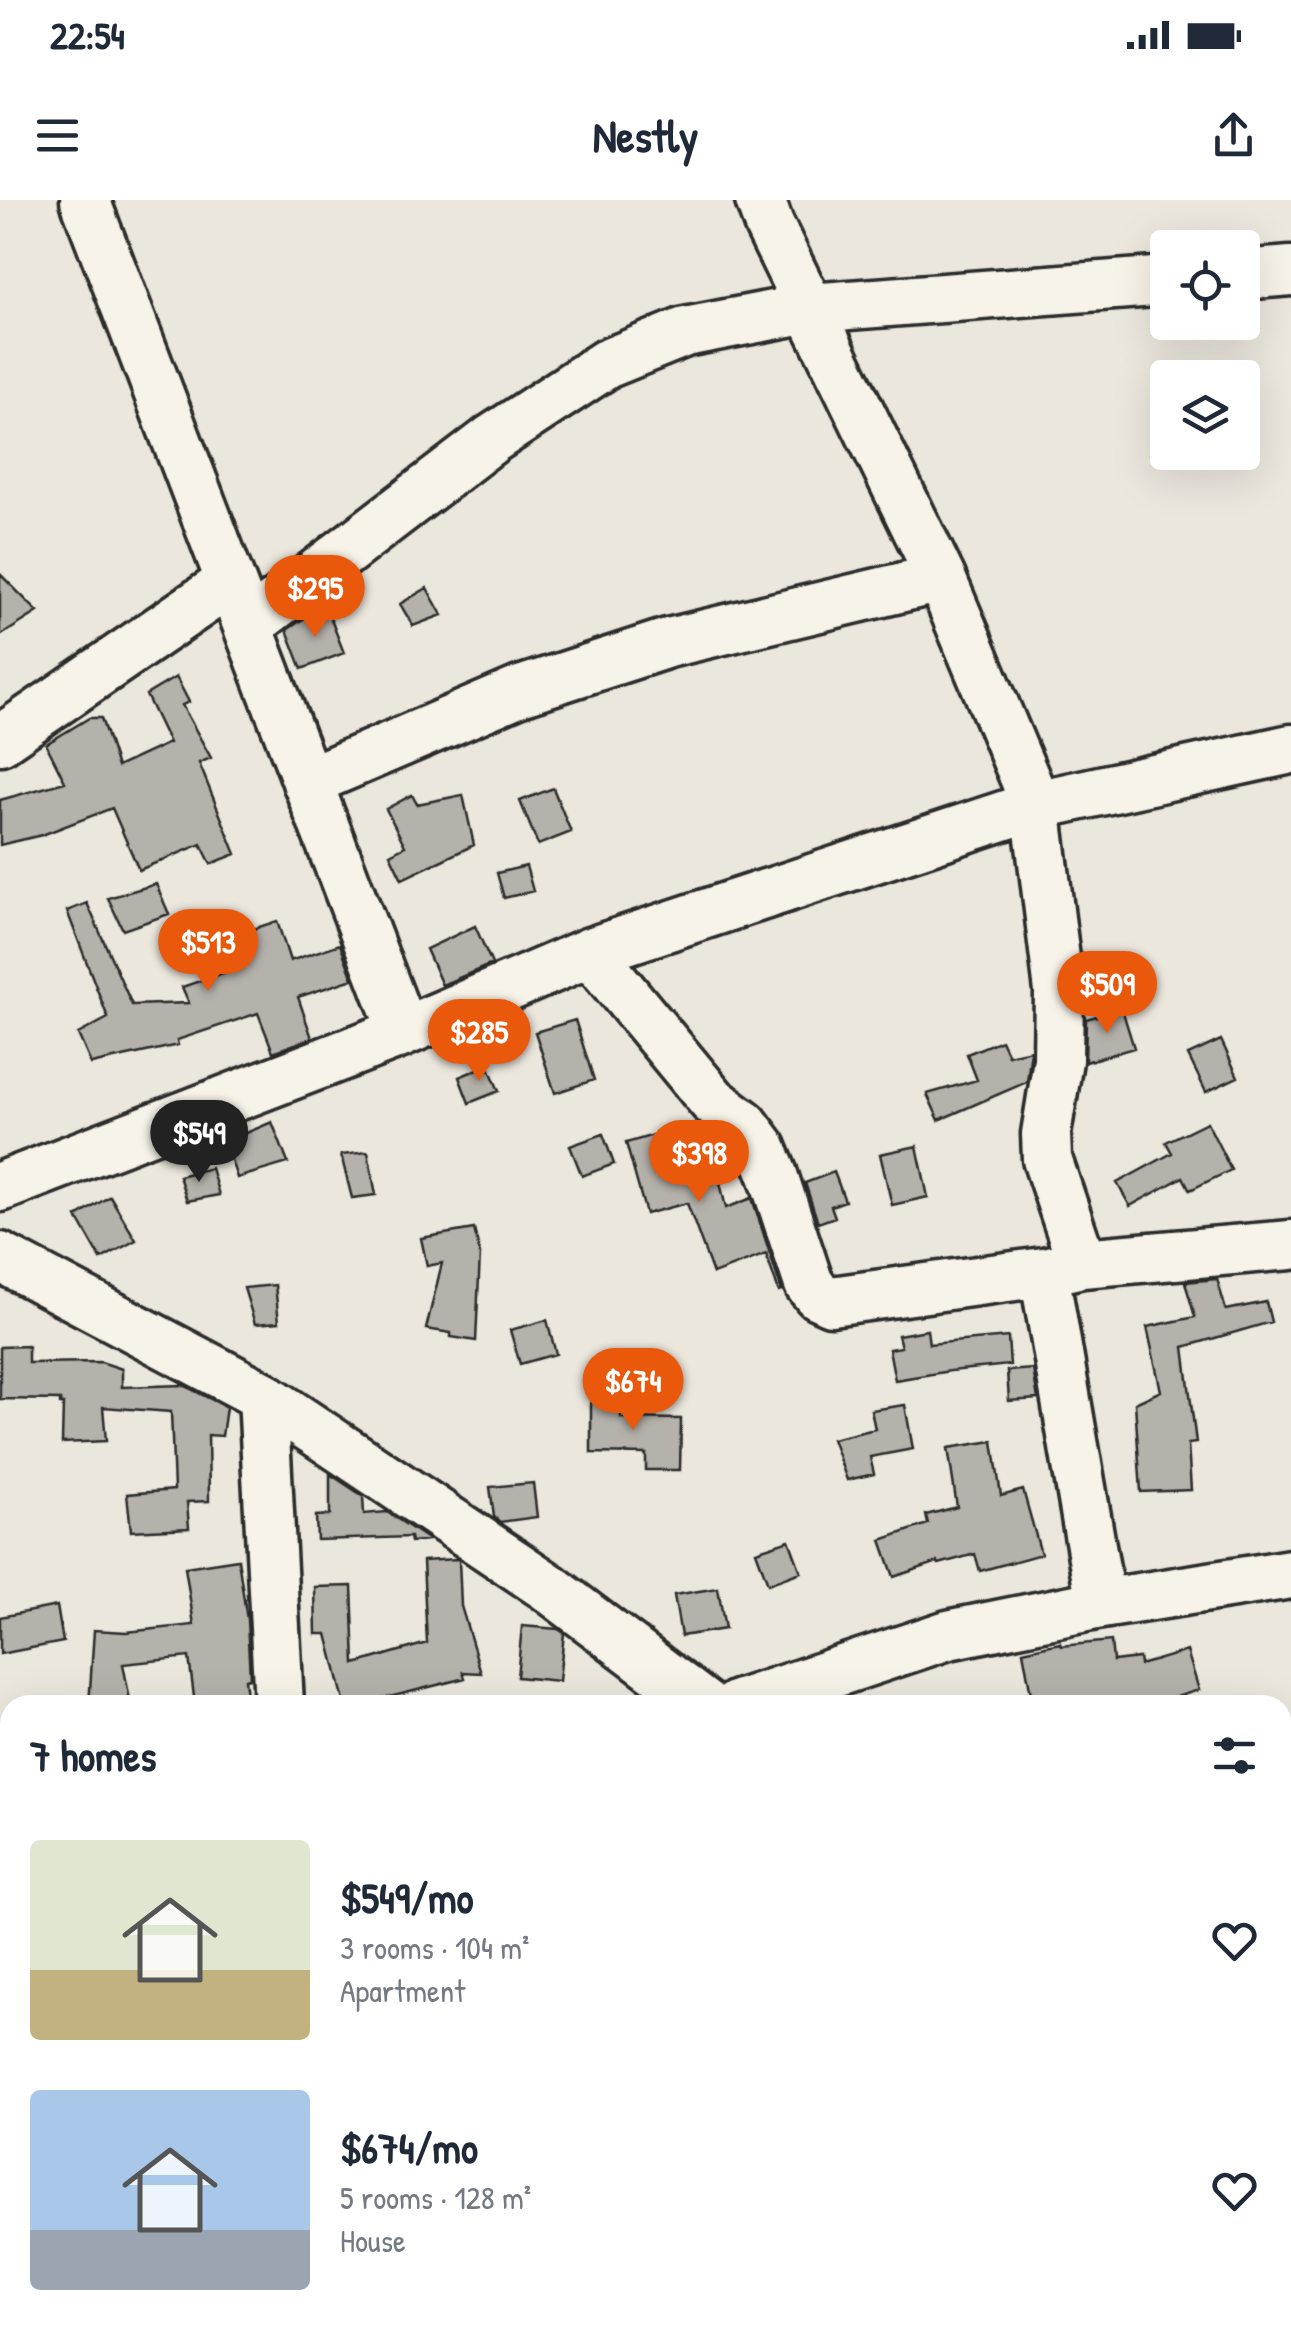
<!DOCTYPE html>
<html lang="en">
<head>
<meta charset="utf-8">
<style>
	:root { --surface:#fff; --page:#f6f6f7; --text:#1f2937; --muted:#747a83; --accent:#ea580c }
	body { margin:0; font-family:"Patrick Hand",sans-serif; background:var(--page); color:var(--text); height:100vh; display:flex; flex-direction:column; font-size:38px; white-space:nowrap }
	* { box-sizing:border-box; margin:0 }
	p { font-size:32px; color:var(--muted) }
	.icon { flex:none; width:55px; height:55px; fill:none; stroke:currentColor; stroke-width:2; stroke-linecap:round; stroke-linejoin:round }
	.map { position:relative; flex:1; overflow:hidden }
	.details { position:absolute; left:0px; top:1495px; width:1292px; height:642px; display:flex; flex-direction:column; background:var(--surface); border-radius:30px 30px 0 0; box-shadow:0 10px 40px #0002 }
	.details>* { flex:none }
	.tools { position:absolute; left:1150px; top:30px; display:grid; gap:20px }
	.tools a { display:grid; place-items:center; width:110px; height:110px; border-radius:10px; background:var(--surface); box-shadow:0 10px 40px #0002; font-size:50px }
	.price { position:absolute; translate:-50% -85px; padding:0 22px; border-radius:35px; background:var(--accent); color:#fff; font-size:32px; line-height:65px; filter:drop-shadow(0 2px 5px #0008) }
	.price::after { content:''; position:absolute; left:50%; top:60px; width:30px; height:22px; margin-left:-15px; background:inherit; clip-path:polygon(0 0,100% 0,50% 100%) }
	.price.active { background:#222; color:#fff }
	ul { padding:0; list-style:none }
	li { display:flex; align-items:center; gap:30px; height:250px; padding:0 30px }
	li span { display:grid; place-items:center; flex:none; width:280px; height:200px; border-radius:10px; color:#555 }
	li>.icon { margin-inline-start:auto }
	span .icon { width:120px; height:120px; fill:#fffc; stroke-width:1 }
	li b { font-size:42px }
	h2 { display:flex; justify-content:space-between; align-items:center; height:120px; padding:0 30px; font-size:42px }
	.status { display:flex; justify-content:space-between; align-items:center; height:70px; padding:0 50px; background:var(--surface); direction:ltr }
	.status svg { height:28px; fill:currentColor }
	header { display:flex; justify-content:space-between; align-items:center; height:130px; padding:0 30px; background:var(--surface); font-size:45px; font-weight:700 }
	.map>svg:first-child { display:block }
	.building { fill:#b5b2ab; stroke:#2b2b2b; stroke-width:2.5 }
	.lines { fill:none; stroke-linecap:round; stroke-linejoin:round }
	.minor-casing { stroke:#2b2b2b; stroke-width:55 }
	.minor { stroke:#f7f3e8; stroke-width:48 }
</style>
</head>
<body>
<div class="status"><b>22:54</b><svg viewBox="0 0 49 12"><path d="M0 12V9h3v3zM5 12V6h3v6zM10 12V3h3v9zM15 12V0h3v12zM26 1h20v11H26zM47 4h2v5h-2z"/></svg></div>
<header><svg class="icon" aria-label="menu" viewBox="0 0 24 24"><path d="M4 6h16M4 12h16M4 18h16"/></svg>Nestly<svg class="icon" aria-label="share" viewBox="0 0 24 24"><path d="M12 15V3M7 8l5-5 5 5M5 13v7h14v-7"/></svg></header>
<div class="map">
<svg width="1291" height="2136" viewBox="0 0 1291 2136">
	<rect width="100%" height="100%" fill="#ebe7dd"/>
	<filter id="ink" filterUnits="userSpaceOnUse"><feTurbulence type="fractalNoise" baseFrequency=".01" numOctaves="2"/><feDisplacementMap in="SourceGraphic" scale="20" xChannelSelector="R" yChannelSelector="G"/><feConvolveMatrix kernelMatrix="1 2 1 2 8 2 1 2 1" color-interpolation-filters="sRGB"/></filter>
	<g filter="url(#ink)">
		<path class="building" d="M0,374l38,38 -38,24z
			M427,388l15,27 -29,11 -13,-22z
			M327,409l17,44 -42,16 -15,-39 16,-11z
			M176,477l13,25 -7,3 29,53 -12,5 37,91 -25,10 -10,-20 -62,26 -27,-62 -70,27 -42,10v-45l65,-18 -19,-38 43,-26h12l16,49 52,-24 -23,-48z
			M553,588l18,44 -33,13 -18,-44z
			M412,595l5,9 46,-9 11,50 -72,34 -12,-25 15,-8 -19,-37z
			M526,666l7,25 -29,7 -7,-25z
			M156,684l13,30 -46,16 -15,-32z
			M87,703l45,102 57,-2 -7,-16 56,-19 -12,-30 51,-17 13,40 50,-17 13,35 -55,18 14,41 -39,14 -15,-39 -81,27 1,5 -87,19 -13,-30 30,-16 -41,-107z
			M475,726l17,38 -50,21 -16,-36z
			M1122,809l12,39 -49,14 1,-43z
			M575,820l19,60 -39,13 -20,-61z
			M1001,840l7,15 23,-5 -4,32 -88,38 -12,-26 50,-14 -10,-26z
			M1221,840l17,37 -32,15 -18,-37z
			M488,865l11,26 -30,12 -10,-26z
			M272,922l16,41 -51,15 -12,-36z
			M1207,922l24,48 -41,20 -7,-13 -53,29 -13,-23 55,-30 -6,-11z
			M664,932l14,42 38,-9 10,43 26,-10 30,93 -3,1 -13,-38 -53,20 -26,-71 -41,11 -20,-71z
			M603,934l11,30 -32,12 -12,-30z
			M917,946l11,51 -36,8 -12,-51z
			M368,952l8,43 -24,3 -11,-43z
			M211,968l8,27 -32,6 -8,-25z
			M834,972l11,29 -14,5 4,11 -17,6 -13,-40z
			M110,996l26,44 -35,19 -24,-42z
			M474,1029l6,25 -4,87 -25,-4v-4l-25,-4 16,-66 -15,3 -6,-28z
			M1217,1079l9,31 40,-8 5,20 -87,25 12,96 -8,1 3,46 -50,2 -6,-89 26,-12 -14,-64 48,-10 -10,-35z
			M275,1085l4,37 -24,2 -11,-36z
			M547,1120l9,34 -36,10 -10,-34z
			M927,1130l2,14 79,-7 2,28 -60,6 -55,9 -6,-31 12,-2 -3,-12z
			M28,1146v17l73,-1 21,7v18l61,-2 43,22 -4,29 -14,-1 1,66 -22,1 2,26 -58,3 -4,-37 47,-4 -3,-78 -68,-5 3,34 -44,2 1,-39h-3v-4l-60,-1v-52z
			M1033,1169l5,30 -29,2 -2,-30z
			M591,1189h29l1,29 60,1 -1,51h-34v-16l-55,-1z
			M905,1205l8,44 -43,8 4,17 -27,6 -15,-41 43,-10 -4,-19z
			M993,1241l8,55 22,-6 18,64 -61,17 -5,-17 -36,10 -1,-2 -44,15 -13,-37 47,-16 -2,-9 31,-8 -9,-59z
			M330,1274l33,22 1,18 23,-2 42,28 -18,2 -1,-5 -93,3 -1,-24 14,-1z
			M533,1283l4,34 -37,5 -6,-5 -4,-30z
			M789,1340l12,32 -33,12 -12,-33z
			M238,1359l9,61 3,58 -5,1 3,26h-53l-6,-48 -66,7 8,41h-42l5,-75 32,2 68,-7 -9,-58z
			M457,1359l2,1 2,46 20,67 -18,-1 2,6 -107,27h-13l-18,-71h-11l-1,-47 37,-1 3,78 72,-21 -4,-82z
			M718,1388l7,41 -44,7 -7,-41z
			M57,1406l6,36 -63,12v-37z
			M522,1426l36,3 6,4 -5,48 -42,-4z
			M1111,1441l2,20 26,-3 1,7 47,-14 12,39 -48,15h-118l-10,-54 37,-8 1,3z"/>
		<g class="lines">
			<g class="minor-casing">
				<path id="minor" d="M85,0l318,832
					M760,0l9,25 172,353 95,227 23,186 -1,69 -12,74 1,25 35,104
					M1242,75l49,-4
					M248,426l244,-187 114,-75 79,-32 124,-24 359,-27
					M0,540l230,-158
					M307,582l213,-91 148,-48 273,-65
					M590,752l123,149 31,23 18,24 11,27 36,109 9,11 13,6 213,-29 38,-9 209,-18
					M0,987l403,-155 187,-80 446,-147 255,-56
					M0,1057l263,139 285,191 156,118
					M1044,1072l57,332
					M263,1196l16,309
					M737,1505l211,-70 153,-31 190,-30
					M0,1930l10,-1
					M1282,2010l9,-2
					M294,2128l3,8
					M695,2136l37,-8"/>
			</g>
			<use href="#minor" class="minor"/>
		</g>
	</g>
</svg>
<div class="tools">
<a><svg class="icon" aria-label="locate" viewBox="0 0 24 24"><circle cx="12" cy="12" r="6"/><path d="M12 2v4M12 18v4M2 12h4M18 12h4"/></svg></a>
<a><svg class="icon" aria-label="layers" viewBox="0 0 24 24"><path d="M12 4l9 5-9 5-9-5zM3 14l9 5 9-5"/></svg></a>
</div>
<b class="price" style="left:315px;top:440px">$295</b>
<b class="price" style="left:208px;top:794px">$513</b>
<b class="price" style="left:1107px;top:836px">$509</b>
<b class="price" style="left:479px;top:884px">$285</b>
<b class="price active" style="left:199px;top:985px">$549</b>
<b class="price" style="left:699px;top:1005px">$398</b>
<b class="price" style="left:633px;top:1233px">$674</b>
<section class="details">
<h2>7 homes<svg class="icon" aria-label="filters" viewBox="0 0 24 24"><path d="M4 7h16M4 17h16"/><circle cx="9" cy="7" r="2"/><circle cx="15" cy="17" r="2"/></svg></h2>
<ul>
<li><span style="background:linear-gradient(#dfe7d0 65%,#c2b280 0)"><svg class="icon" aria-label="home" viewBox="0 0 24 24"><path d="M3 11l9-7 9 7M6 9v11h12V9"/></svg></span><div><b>$549/mo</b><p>3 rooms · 104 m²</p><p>Apartment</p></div><svg class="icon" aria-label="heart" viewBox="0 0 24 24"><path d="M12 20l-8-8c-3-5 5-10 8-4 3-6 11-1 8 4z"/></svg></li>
<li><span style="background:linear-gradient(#a9c7e8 70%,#9aa5b1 0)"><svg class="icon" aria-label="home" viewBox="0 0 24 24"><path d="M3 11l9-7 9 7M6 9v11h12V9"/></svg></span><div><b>$674/mo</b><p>5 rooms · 128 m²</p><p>House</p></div><svg class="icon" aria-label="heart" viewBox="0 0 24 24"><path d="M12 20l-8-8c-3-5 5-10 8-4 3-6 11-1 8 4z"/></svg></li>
</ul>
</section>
</div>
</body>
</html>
